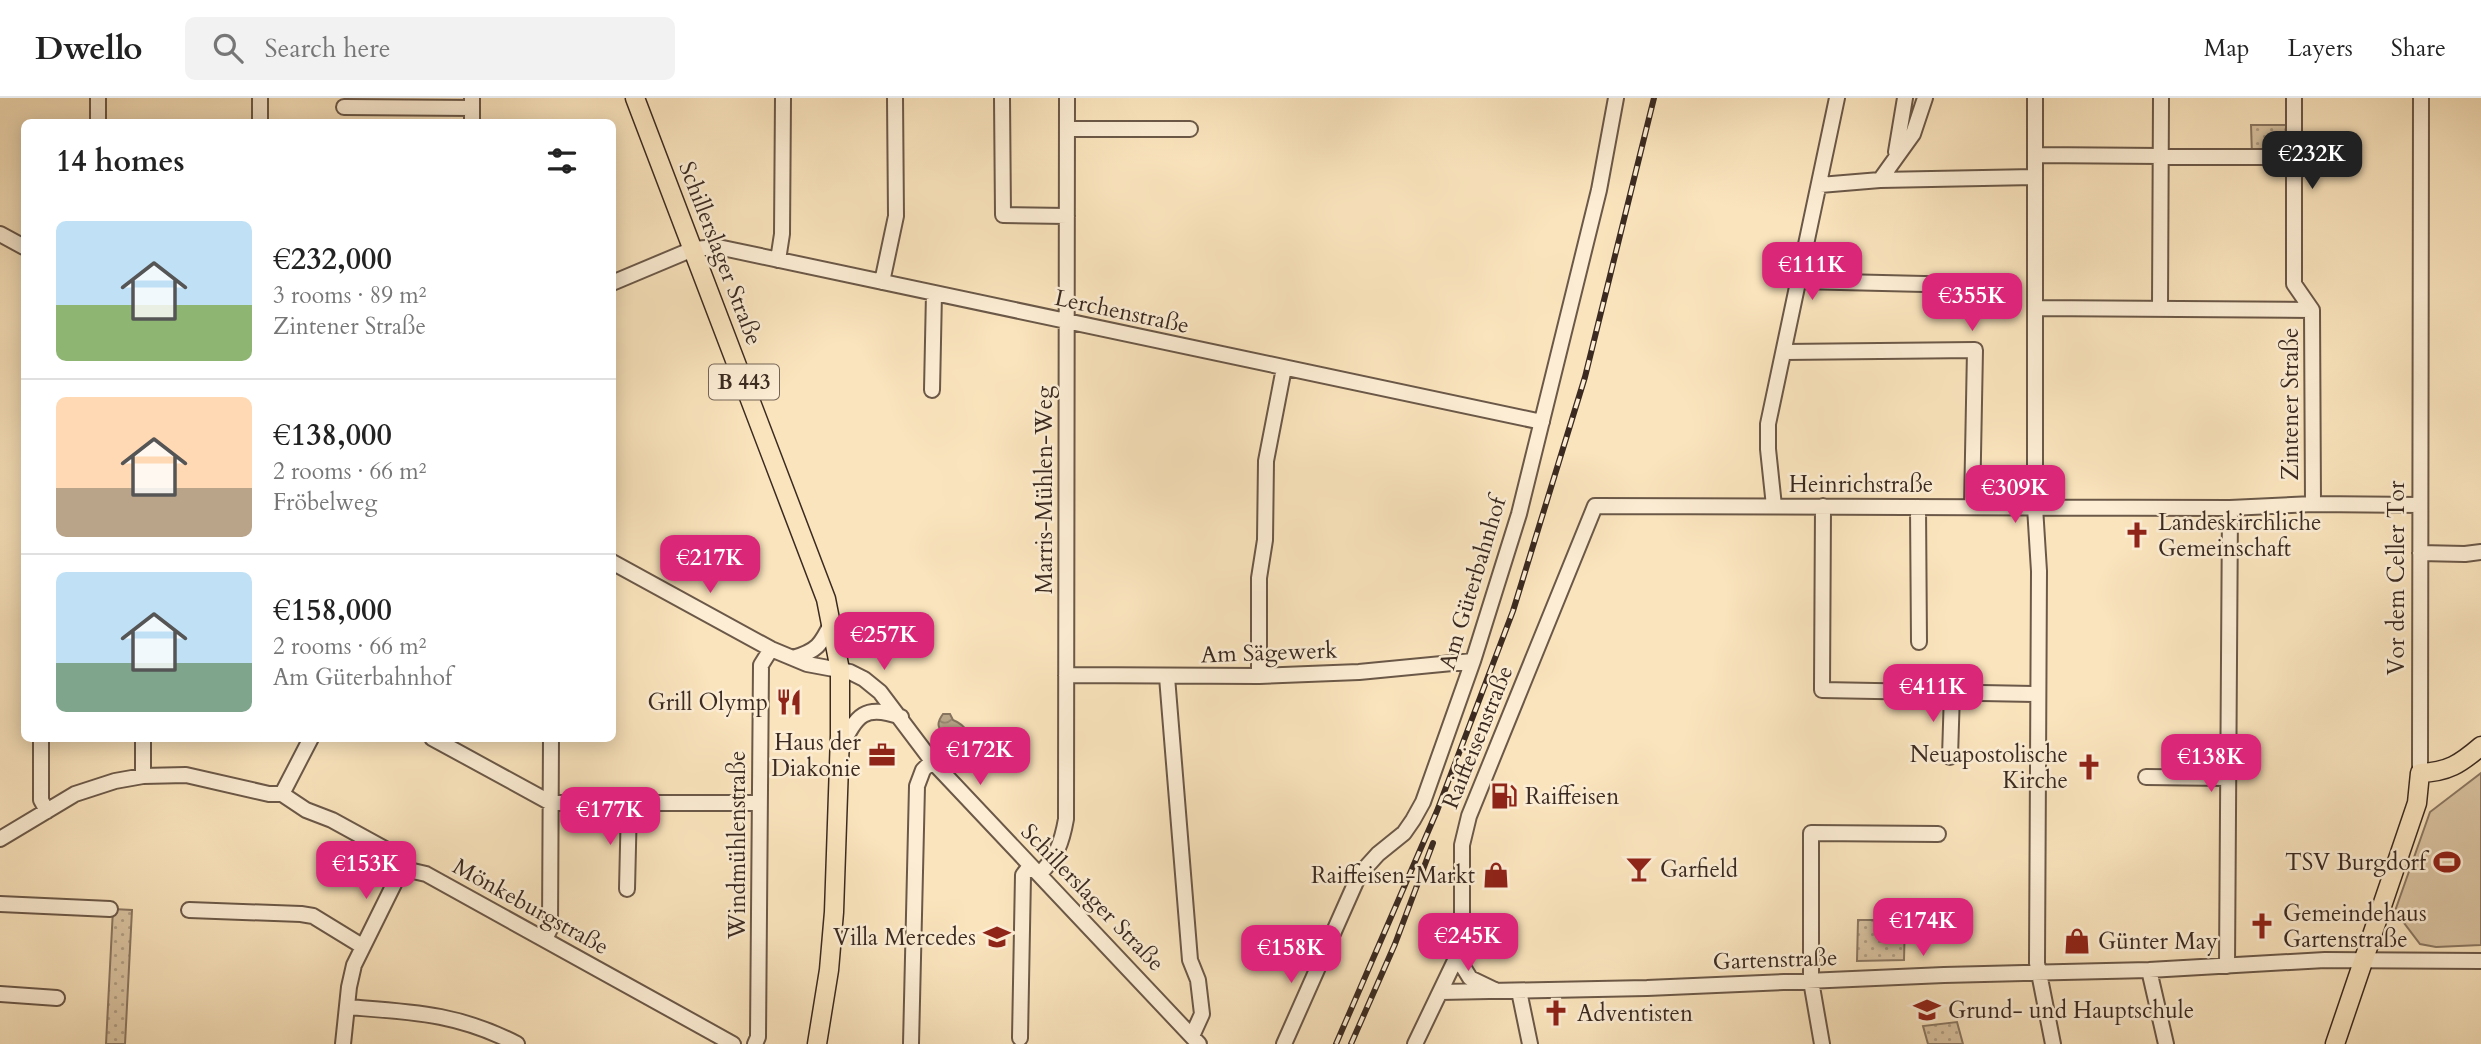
<!DOCTYPE html>
<html lang="en">
<head>
<meta charset="utf-8">
<style>
	:root { --surface:#fff; --page:#f2f2f2; --text:#222; --muted:#767676; --line:#e0e0e0; --accent:#db2777 }
	body { margin:0; font-family:Cardo,serif; background:var(--page); color:var(--text); height:100vh; display:flex; flex-direction:column; font-size:26px; white-space:nowrap }
	* { box-sizing:border-box; margin:0 }
	p { font-size:23px; color:var(--muted) }
	.icon { flex:none; width:38px; height:38px; fill:none; stroke:currentColor; stroke-width:2; stroke-linecap:round; stroke-linejoin:round }
	.map { position:relative; flex:1; overflow:hidden }
	.sheet { position:absolute; left:21px; top:21px; width:595px; height:623px; display:flex; flex-direction:column; background:var(--surface); border-radius:10px; box-shadow:0 4px 18px #0003 }
	.sheet>* { flex:none }
	.price { position:absolute; translate:-50% -60px; padding:0 16px; border-radius:14px; background:var(--accent); color:#fff; font-size:23px; line-height:46px; filter:drop-shadow(0 2px 4px #0008) }
	.price::after { content:''; position:absolute; left:50%; top:42px; width:21px; height:16px; margin-left:-10px; background:inherit; clip-path:polygon(0 0,100% 0,50% 100%) }
	.price.on { background:#222; color:#fff }
	ul { padding:0; list-style:none }
	li { display:flex; align-items:center; gap:21px; height:175px; padding:0 35px }
	li+li { border-top:2px solid var(--line) }
	li span { display:grid; place-items:center; flex:none; width:196px; height:140px; border-radius:10px; color:#555 }
	li>.icon { margin-inline-start:auto }
	span .icon { width:84px; height:84px; fill:#fffc; stroke-width:1 }
	li b { font-size:30px }
	h2 { display:flex; justify-content:space-between; align-items:center; height:84px; padding:0 35px; font-size:30px }
	header { display:flex; align-items:center; gap:42px; box-sizing:border-box; height:98px; padding:0 35px; background:var(--surface); border-bottom:2px solid var(--line) }
	header strong { font-size:33px }
	nav { display:flex; gap:38px; margin-inline-start:auto; font-size:24px }
	.search { width:490px; height:63px; background:var(--page); display:flex; align-items:center; gap:18px; box-sizing:border-box; padding:0 24px; border-radius:10px; color:var(--muted); font-size:26px }
	.map>svg:first-child { display:block }
	.grass { fill:url(#grass-dots); stroke:#8a7762; stroke-width:2 }
	.garden { fill:#dac4a2; stroke:#8a7762; stroke-width:2 }
	.water { fill:url(#water-waves); stroke:#87745f; stroke-width:2 }
	.lines { fill:none; stroke-linecap:round; stroke-linejoin:round }
	.minor-casing { stroke:#6b5848; stroke-width:18 }
	.major-casing { stroke:#3b2a21; stroke-width:21 }
	.minor { stroke:#fcedd4; stroke-width:14 }
	.major { stroke:#fae4bd; stroke-width:18 }
	.rail-casing { stroke:#3b2a21; stroke-width:6 }
	.rail { stroke:#fcedd4; stroke-width:3.5; stroke-dasharray:10; stroke-linecap:butt }
	.labels { text-anchor:middle; stroke-width:5; stroke-linejoin:round; paint-order:stroke }
	.shield { fill:#fcedd4; stroke:#756457; stroke-width:2 }
	.shield-label { font-size:21px; font-weight:bold; fill:#3b2a21 }
	.street-label { font-size:23px; fill:#3b2a21; stroke:#fcedd4 }
	.poi-label { font-size:23px; fill:#3b2a21; stroke:#fcedd4; text-anchor:start }
</style>
</head>
<body>
<header>
<strong>Dwello</strong>
<div class="search"><svg class="icon" aria-label="search" viewBox="0 0 24 24"><circle cx="10" cy="10" r="6"/><path d="M15 15l6 6"/></svg>Search here</div>
<nav><a>Map</a><a>Layers</a><a>Share</a></nav>
</header>
<div class="map">
<svg width="2481" height="946" viewBox="0 0 2481 946">
	<defs>
		<pattern id="grass-dots" width="8" height="8" patternUnits="userSpaceOnUse" patternTransform="scale(1.75)"><rect width="8" height="8" fill="#dac4a2"/><path d="M2 2h.1M6 6h.1" fill="none" stroke="#b29f84" stroke-width="1.8" stroke-linecap="round"/></pattern>
		<pattern id="water-waves" width="16" height="10" patternUnits="userSpaceOnUse" patternTransform="scale(1.75)"><rect width="16" height="10" fill="#b9a588"/><path d="M0 5q4-4 8 0t8 0" fill="none" stroke="#98876f"/></pattern>
	</defs>
	<rect width="100%" height="100%" fill="#fae4bd"/>
	<filter id="stains"><feTurbulence type="fractalNoise" baseFrequency=".00286" numOctaves="4"/><feColorMatrix values="0 0 0 0 .2 0 0 0 0 .09 0 0 0 0 .02 0 0 0 .5 -.17"/></filter>
	<radialGradient id="worn" r=".72"><stop offset=".6" stop-color="#630" stop-opacity="0"/><stop offset="1" stop-color="#630" stop-opacity=".3"/></radialGradient>
	<path class="grass" d="M2251,27h41v30l-40,1z
		M113,811l19,1 -7,134h-19z
		M1858,822h47l-1,40 -47,1z
		M1957,924l6,22h-35l-5,-18z"/>
	<path class="garden" d="M2481,675v172l-45,2 -16,-3 -25,-33 35,-99z"/>
	<path class="water" d="M943,616h7l3,6c13,5 21,18 17,31l6,11 -2,4 -6,1 -7,-5 -3,-20c-10,-9 -28,-11 -15,-28z"/>
	<g class="lines">
		<g class="minor-casing">
			<path id="minor" d="M98,0v24
				M472,0v24
				M1002,0l1,117 64,1
				M2035,0v409l4,64 -2,392 16,81
				M2294,0v186l18,26 1,194
				M344,9l128,1
				M260,24v-24
				M1067,31h123
				M1896,54l9,-54
				M2035,57l259,2
				M1880,82l33,-46 12,-36
				M1820,87l60,-5 155,-3
				M0,136l24,13
				M778,162l4,-26 1,-136
				M1799,183l167,4
				M882,184l14,-66 -1,-118
				M612,185l81,-34 25,-2 824,175
				M2035,210l277,2
				M2160,210l1,-210
				M1784,254l191,-2 -3,157
				M932,292l2,-97
				M1774,408l-6,-57v-25l69,-326
				M1823,408l-1,184 216,4
				M1918,409l1,135
				M2420,455l45,1 16,-2
				M612,464l159,87 36,15 43,8 14,7 16,13 52,69 267,283
				M793,560c24,-7 28,-13 39,-36
				M1066,577l193,1 100,-4 114,-11
				M1259,578v-98l6,-38 1,-79 18,-93
				M1167,579l23,283 8,20 4,34 -10,22
				M41,640v62l6,11
				M432,640l119,65h208
				M841,649c16,-32 23,-43 60,-30
				M1950,659l2,-65
				M2420,675l1,-675
				M143,678v-38
				M2146,679l82,1
				M282,696l29,-56
				M0,741l75,-45 40,-13 28,-5 43,-1 83,19h13l24,16 26,10 62,34 6,18 13,-1 13,3 307,170
				M1039,776c17,-15 23,-32 27,-55l1,-721
				M627,791l2,-85
				M0,806l110,5
				M189,812l112,4 12,2 49,30
				M545,841l5,-10 1,-191
				M1457,859l13,21 25,12
				M2227,868l3,-458
				M2149,872l17,74
				M1519,893l11,53
				M1440,894l207,-4 297,-13 205,-5 176,-10 156,1
				M0,896l57,4
				M347,909c65,5 110,6 170,37
				M1020,940l3,-163 7,-9
				M343,946l6,-57 5,-22 46,-93
				M755,946l3,-7 3,-372 10,-16
				M911,946l6,-258 6,-16 9,-9
				M1284,946l75,-169 19,-21 26,-21 9,-13 10,-18 50,-141 46,-147 80,-324 17,-92
				M1415,946l47,-98v-101l7,-29 126,-310 635,2 83,-4 107,1
				M1822,946l-11,-63v-148l127,1"/>
		</g>
		<g class="major-casing">
			<path id="major" d="M635,0l191,501 14,71v65l-6,177 -5,58 -12,74
				M2335,946l82,-241 3,-30c28,-1 40,-9 61,-27"/>
		</g>
		<use href="#minor" class="minor"/>
		<use href="#major" class="major"/>
		<g class="rail-casing">
			<path id="rail" d="M1336,946l101,-233 76,-200 72,-234 69,-279
				M1351,946l44,-100 38,-101"/>
		</g>
		<use href="#rail" class="rail"/>
	</g>
	<defs>
		<g id="church-bare" transform="scale(2.1)"><path d="M-1.2-6h2.4v3.5h3.3v2.4h-3.3V6h-2.4V-.1h-3.3v-2.4h3.3Z" fill="#8f2418" stroke="#fcedd4" stroke-width="2.5" paint-order="stroke"/></g>
		<g id="restaurant-bare" transform="scale(2.1)"><path d="M-5-6h1v4h1v-4h1v4h1v-4h1v5L-1.5 .5V6h-2V.5L-5-1ZM5-6V6H3V1.5H1.5Q1.5-4 5-6Z" fill="#8f2418" stroke="#fcedd4" stroke-width="2.5" paint-order="stroke"/></g>
		<g id="office-bare" transform="scale(2.1)"><path d="M-6-3h4V-5.5h4V-3h4V5H-6ZM-1-4.5V-3h2v-1.5ZM-6 0V1H6V0Z" fill="#8f2418" stroke="#fcedd4" stroke-width="2.5" paint-order="stroke"/></g>
		<g id="fuel-bare" transform="scale(2.1)"><path d="M-5.5-6h7V0h2V4h1.3V-2.5L3-4.5l.8-.8L6-3V5H2.5V1h-1V6h-7ZM-4.2-4.7v3.2H.2V-4.7Z" fill="#8f2418" stroke="#fcedd4" stroke-width="2.5" paint-order="stroke"/></g>
		<g id="stadium-bare" transform="scale(2.1)"><path d="M0-5a6.5 5 0 1 0 0 10a6.5 5 0 1 0 0-10ZM-3.5-1.8h7v3.6h-7Z" fill="#8f2418" stroke="#fcedd4" stroke-width="2.5" paint-order="stroke"/></g>
		<g id="bar-bare" transform="scale(2.1)"><path d="M-6-5H6L.8 .8V4.5H3.5V6h-7V4.5H-.8V.8Z" fill="#8f2418" stroke="#fcedd4" stroke-width="2.5" paint-order="stroke"/></g>
		<g id="shop-bare" transform="scale(2.1)"><path d="M-5-2.5h2.3a2.7 3.5 0 0 1 5.4 0H5L5.5 6h-11ZM-1.5-2.5h3a1.5 2.3 0 0 0-3 0Z" fill="#8f2418" stroke="#fcedd4" stroke-width="2.5" paint-order="stroke"/></g>
		<g id="school-bare" transform="scale(2.1)"><path d="M0-5L7-2L0 1L-7-2ZM-4 1L0 2.5L4 1V4Q0 6-4 4Z" fill="#8f2418" stroke="#fcedd4" stroke-width="2.5" paint-order="stroke"/></g>
	</defs>
	<g fill-rule="evenodd">
		<use href="#church-bare" x="2137" y="437"/>
		<use href="#restaurant-bare" x="789" y="604"/>
		<use href="#office-bare" x="882" y="657"/>
		<use href="#church-bare" x="2089" y="669"/>
		<use href="#fuel-bare" x="1504" y="698"/>
		<use href="#stadium-bare" x="2447" y="764"/>
		<use href="#bar-bare" x="1639" y="771"/>
		<use href="#shop-bare" x="1496" y="777"/>
		<use href="#church-bare" x="2262" y="828"/>
		<use href="#school-bare" x="997" y="839"/>
		<use href="#shop-bare" x="2077" y="843"/>
		<use href="#school-bare" x="1927" y="912"/>
		<use href="#church-bare" x="1556" y="915"/>
	</g>
	<g class="labels">
		<rect class="shield" x="709" y="266.5" width="70" height="35" rx="5"/>
		<g class="shield-label">
			<text x="744" y="291">B 443</text>
		</g>
		<g class="street-label">
			<text transform="translate(721 155) rotate(69)" y="8">Schillerslager Straße</text>
			<text transform="translate(1122 213) rotate(12)" y="8">Lerchenstraße</text>
			<text transform="translate(2290 306) rotate(-90)" y="8">Zintener Straße</text>
			<text x="1861" y="394">Heinrichstraße</text>
			<text transform="translate(1044 392) rotate(-90)" y="8">Marris-Mühlen-Weg</text>
			<text transform="translate(2396 480) rotate(-90)" y="8">Vor dem Celler Tor</text>
			<text transform="translate(1472 485) rotate(-73)" y="8">Am Güterbahnhof</text>
			<text transform="translate(1269 554) rotate(-2)" y="8">Am Sägewerk</text>
			<text transform="translate(1477 639) rotate(-68)" y="8">Raiffeisenstraße</text>
			<text transform="translate(737 747) rotate(-90)" y="8">Windmühlenstraße</text>
			<text transform="translate(1093 799) rotate(46)" y="8">Schillerslager Straße</text>
			<text transform="translate(531 808) rotate(29)" y="8">Mönkeburgstraße</text>
			<text transform="translate(1775 861) rotate(-2)" y="8">Gartenstraße</text>
		</g>
		<g class="poi-label">
			<text x="2158" y="432">Landeskirchliche<tspan x="2158" dy="26">Gemeinschaft</tspan></text>
			<text x="768" y="612" text-anchor="end">Grill Olymp</text>
			<text x="861" y="652" text-anchor="end">Haus der<tspan x="861" dy="26">Diakonie</tspan></text>
			<text x="2068" y="664" text-anchor="end">Neuapostolische<tspan x="2068" dy="26">Kirche</tspan></text>
			<text x="1525" y="706">Raiffeisen</text>
			<text x="2426" y="772" text-anchor="end">TSV Burgdorf</text>
			<text x="1660" y="779">Garfield</text>
			<text x="1475" y="785" text-anchor="end">Raiffeisen-Markt</text>
			<text x="2283" y="823">Gemeindehaus<tspan x="2283" dy="26">Gartenstraße</tspan></text>
			<text x="976" y="847" text-anchor="end">Villa Mercedes</text>
			<text x="2098" y="851">Günter May</text>
			<text x="1948" y="920">Grund- und Hauptschule</text>
			<text x="1577" y="923">Adventisten</text>
		</g>
	</g>
	<rect width="100%" height="100%" filter="url(#stains)"/>
	<rect width="100%" height="100%" fill="url(#worn)"/>
</svg>
<b class="price on" style="left:2312px;top:93px">€232K</b>
<b class="price" style="left:1812px;top:204px">€111K</b>
<b class="price" style="left:1972px;top:235px">€355K</b>
<b class="price" style="left:2015px;top:427px">€309K</b>
<b class="price" style="left:710px;top:497px">€217K</b>
<b class="price" style="left:884px;top:574px">€257K</b>
<b class="price" style="left:1933px;top:626px">€411K</b>
<b class="price" style="left:980px;top:689px">€172K</b>
<b class="price" style="left:2211px;top:696px">€138K</b>
<b class="price" style="left:610px;top:749px">€177K</b>
<b class="price" style="left:366px;top:803px">€153K</b>
<b class="price" style="left:1923px;top:860px">€174K</b>
<b class="price" style="left:1468px;top:875px">€245K</b>
<b class="price" style="left:1291px;top:887px">€158K</b>
<section class="sheet">
<h2>14 homes<svg class="icon" aria-label="filters" viewBox="0 0 24 24"><path d="M4 7h16M4 17h16"/><circle cx="9" cy="7" r="2"/><circle cx="15" cy="17" r="2"/></svg></h2>
<ul>
<li><span style="background:linear-gradient(#bfe0f5 60%,#8fb573 0)"><svg class="icon" aria-label="home" viewBox="0 0 24 24"><path d="M3 11l9-7 9 7M6 9v11h12V9"/></svg></span><div><b>€232,000</b><p>3 rooms · 89 m²</p><p>Zintener Straße</p></div></li>
<li><span style="background:linear-gradient(#ffd9b3 65%,#b9a48a 0)"><svg class="icon" aria-label="home" viewBox="0 0 24 24"><path d="M3 11l9-7 9 7M6 9v11h12V9"/></svg></span><div><b>€138,000</b><p>2 rooms · 66 m²</p><p>Fröbelweg</p></div></li>
<li><span style="background:linear-gradient(#bfe0f5 65%,#7fa58c 0)"><svg class="icon" aria-label="home" viewBox="0 0 24 24"><path d="M3 11l9-7 9 7M6 9v11h12V9"/></svg></span><div><b>€158,000</b><p>2 rooms · 66 m²</p><p>Am Güterbahnhof</p></div></li>
</ul>
</section>
</div>
</body>
</html>
